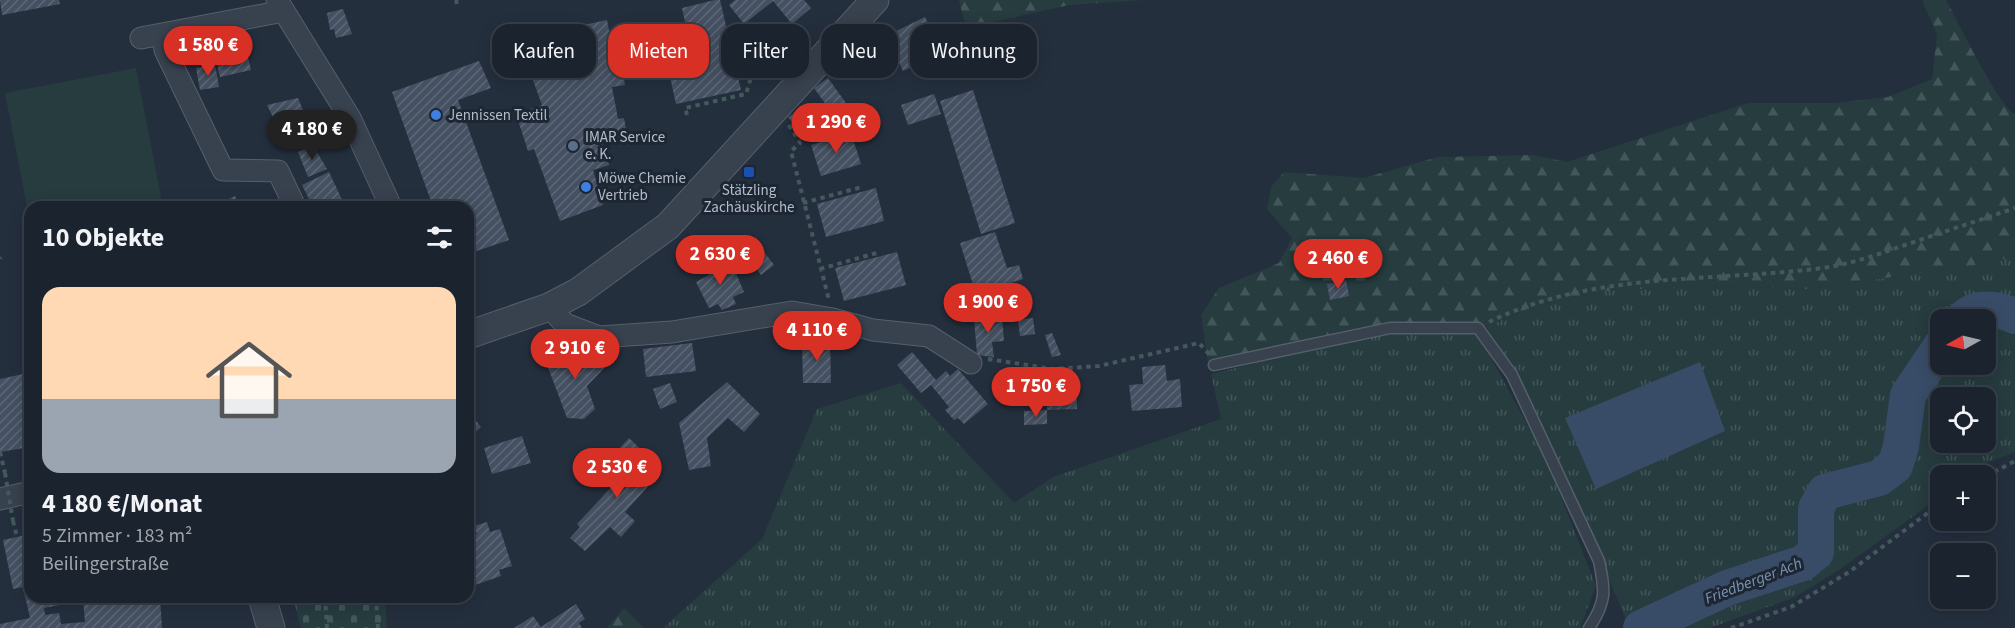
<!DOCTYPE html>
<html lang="de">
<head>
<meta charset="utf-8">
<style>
	:root { --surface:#1b232e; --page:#282f3a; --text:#f1f3f6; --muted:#a0a4aa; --line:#39404a; --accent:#d93025 }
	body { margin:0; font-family:"Source Sans 3",sans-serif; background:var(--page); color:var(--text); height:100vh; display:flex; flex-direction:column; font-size:22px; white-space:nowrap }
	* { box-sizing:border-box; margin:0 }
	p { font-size:20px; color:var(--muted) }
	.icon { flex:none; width:33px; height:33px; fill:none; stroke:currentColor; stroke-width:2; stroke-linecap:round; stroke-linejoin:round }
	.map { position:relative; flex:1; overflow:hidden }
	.details { position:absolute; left:24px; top:201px; width:450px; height:402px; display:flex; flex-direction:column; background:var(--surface); border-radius:18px; box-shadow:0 3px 15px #0003,0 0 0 2px var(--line) }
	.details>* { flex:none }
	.top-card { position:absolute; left:492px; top:24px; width:570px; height:54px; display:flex; gap:12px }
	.needle { width:39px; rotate:262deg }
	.fabs { position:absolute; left:1930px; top:309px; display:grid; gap:12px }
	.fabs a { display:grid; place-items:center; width:66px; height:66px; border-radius:12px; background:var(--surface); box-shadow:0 3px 15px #0003,0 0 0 2px var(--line); font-size:30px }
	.price { position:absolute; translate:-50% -51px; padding:0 14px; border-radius:21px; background:var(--accent); color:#fff; font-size:20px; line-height:39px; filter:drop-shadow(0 2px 3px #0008) }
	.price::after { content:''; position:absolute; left:50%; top:36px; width:18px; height:14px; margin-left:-9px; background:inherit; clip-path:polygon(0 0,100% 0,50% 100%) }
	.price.selected { background:#222; color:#fff }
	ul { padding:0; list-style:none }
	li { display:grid; align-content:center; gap:12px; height:318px; padding:0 18px }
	li span { display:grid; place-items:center; height:186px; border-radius:18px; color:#555 }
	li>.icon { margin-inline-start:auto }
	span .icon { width:108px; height:108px; fill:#fffc; stroke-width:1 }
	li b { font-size:26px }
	h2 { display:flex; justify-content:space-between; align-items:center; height:72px; padding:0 18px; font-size:26px }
	.tag { padding:0 21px; border-radius:18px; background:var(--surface); box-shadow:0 3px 15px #0003,0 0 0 2px var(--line); font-size:21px; line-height:54px }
	.tag.selected { background:var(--accent); color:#fff }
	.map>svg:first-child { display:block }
	.grass { fill:url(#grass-tufts); fill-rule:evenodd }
	.forest { fill:url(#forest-firs) }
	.cemetery { fill:url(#cemetery-stones) }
	.garden { fill:#263c3f }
	.water { fill:#394c67 }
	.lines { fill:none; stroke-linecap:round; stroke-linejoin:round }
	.river { stroke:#394c67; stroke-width:36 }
	.building { fill:url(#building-hatch) }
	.service-casing { stroke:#565f6c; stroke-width:13 }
	.minor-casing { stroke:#565f6c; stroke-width:23 }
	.tertiary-casing { stroke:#565f6c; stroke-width:29 }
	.path { stroke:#44595c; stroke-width:4; stroke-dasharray:4.5 4.5; stroke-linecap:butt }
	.service { stroke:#38414e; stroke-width:10 }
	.minor { stroke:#38414e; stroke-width:21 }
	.tertiary { stroke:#38414e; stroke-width:27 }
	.path-bridge { stroke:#44595c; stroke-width:4; stroke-dasharray:4.5 4.5; stroke-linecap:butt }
	.shop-dot { fill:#3f7fe0; stroke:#1d2633; stroke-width:2 }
	.service-dot { fill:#5c6f8a; stroke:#1d2633; stroke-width:2 }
	.transit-dot { fill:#1a4fb4; stroke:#1d2633; stroke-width:2 }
	.labels { text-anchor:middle; stroke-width:6; stroke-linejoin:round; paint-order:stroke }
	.poi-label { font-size:15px; fill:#b4bcc9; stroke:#1d2633; text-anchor:start }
	.water-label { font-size:16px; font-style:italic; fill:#7c92b1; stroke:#1d2633 }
</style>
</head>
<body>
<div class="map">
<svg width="2015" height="628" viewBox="0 0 2015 628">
	<defs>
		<pattern id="grass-tufts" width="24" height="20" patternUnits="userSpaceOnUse" patternTransform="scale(1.5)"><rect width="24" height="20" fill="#263c3f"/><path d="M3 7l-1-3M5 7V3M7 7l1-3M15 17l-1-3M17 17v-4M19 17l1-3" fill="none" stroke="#435659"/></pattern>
		<pattern id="forest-firs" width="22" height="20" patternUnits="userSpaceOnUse" patternTransform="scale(1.5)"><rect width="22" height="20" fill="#263c3f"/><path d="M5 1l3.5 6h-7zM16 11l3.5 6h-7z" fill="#435659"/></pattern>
		<pattern id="cemetery-stones" width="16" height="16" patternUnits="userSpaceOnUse" patternTransform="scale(1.5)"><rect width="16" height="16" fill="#263c3f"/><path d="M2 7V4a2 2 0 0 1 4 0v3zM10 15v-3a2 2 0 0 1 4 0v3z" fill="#435659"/></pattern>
		<pattern id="building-hatch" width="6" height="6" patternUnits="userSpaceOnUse" patternTransform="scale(1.5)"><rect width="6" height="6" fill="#455162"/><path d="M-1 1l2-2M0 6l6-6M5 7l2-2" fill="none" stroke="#5d6877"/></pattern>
	</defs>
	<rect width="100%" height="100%" fill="#242f3e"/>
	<path class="grass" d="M749 48a12 12 0 1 1 24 0a12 12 0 1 1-24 0Z
		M2015,256v196l-28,11 -17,12 -29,1v20l-102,74 -44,27 -85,31h-50l94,-40 57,-19 -7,-24 -4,16 -91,27 -81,37c-24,-60 -50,-118 -78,-176 -19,-42 -37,-85 -64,-122l46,-20 80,-17 101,-4 96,3 179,-26zM1941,320h45v44h-45zM1941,398h45v44h-45z
		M1476,330l71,131 49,125 -16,42h-917l99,-89 55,-130 84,-26 113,120 39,-26 168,-58 -10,-45 111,-27 69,-14z"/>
	<path class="forest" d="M959,0h185l-75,5 -103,23z
		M1922,0h24c11,20 53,107 69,114v142l-27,7 -179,26 -96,-3 -101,4 -80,17 -46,20 -65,-5 -47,4 -166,36 -7,-47 18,-27 60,-25 13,-25 -25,-29 4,-22 13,-15 80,6 74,-21 95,-2 34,7 181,-59h87l53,-6 44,-18 5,-45z
		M624,608l20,20h-37z"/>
	<path class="cemetery" d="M293,597h92l2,31h-86z"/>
	<path class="garden" d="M136,68l27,139h-133v15l-25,-129z"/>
	<path class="water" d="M1700,362l25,69 -129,58 -31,-71z"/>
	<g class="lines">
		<path class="river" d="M1962,320c15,-16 36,-11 53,-4
			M1641,628l86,-40 76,-25 13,-11v-44l9,-16 54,-14 16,-12 6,-20 7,-51 33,-49"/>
	</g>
	<path class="building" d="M0,0h59l1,4 -58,11z
		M715,0h5l21,90 -65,14 -15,-67 26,-6 -5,-23z
		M735,0h69l7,8 -19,16 -19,-23 -29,23 -15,-19z
		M343,9l9,25 -16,4 -2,-9 -4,1 -3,-17z
		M925,17l17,35 -39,19 -17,-35z
		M607,20l3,15 16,-4 8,41 -11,2 2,11 -13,2 6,32 6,-1 3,17 -26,5 8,25 -16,5 10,35 -43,16 -26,-72 -6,2 -12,-37 26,-9 -24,-66z
		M244,41l7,29 -31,7 -7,-29z
		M479,61l12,27 -33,12 51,140 -41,14v-47h-35l-41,-115z
		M215,64l4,23 -19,3 -4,-22z
		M828,78l28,39 -14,10 -28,-39z
		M973,90l42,133 -34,11 -41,-133z
		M934,94l7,20 -33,11 -7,-20z
		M298,98l13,31 -26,13 -18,-37z
		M801,108l14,19 -12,10 -15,-20z
		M851,133l10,31 -40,12 -10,-31z
		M313,145l14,24 -19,8 -10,-25z
		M329,172l16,34 -32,1 -11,-22z
		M876,188l8,33 -58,16 -9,-33z
		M235,196l5,11h-10l-3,-7z
		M995,232l12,36 12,-3 4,14 -47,15 -16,-51z
		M758,244l16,21 -13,10 -16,-21z
		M897,252l9,33 -62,16 -9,-33z
		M719,262l3,7 10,-5 12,28 -11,5 3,7 -14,6 -4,-6 -9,4 -13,-26 13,-7 -3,-6z
		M1346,280l3,16 -19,4 -3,-16z
		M1002,315l2,26 -12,1 2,15 -17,-2 -3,-37z
		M1033,318l2,16 -15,2 -2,-16z
		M1052,333l9,22 -9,2 -7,-22z
		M830,340l1,43h-28l-1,-42z
		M692,343l4,28 -50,6 -3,-28z
		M561,347l9,22 15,-19h17l6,14 -21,22 8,23 -11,10 -17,-1 -24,-64z
		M912,352l24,28 10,-9 4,5 8,-7 30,35 -24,20 -6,-6 -4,2 -9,-10 4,-3 -18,-22 -10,8 -24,-28z
		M1165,365l2,16 13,-2 2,28 -50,4 -3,-26 14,-1 -1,-17z
		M23,374l7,40 -5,1 5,32 -30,5v-73z
		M1076,379l1,30 -30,1 -2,-29z
		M727,382l33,32 -16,18 -16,-14 -21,20 4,28 -22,4 -10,-47z
		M670,383l7,19 -17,7 -7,-20z
		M1047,410v14l-23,1v-14z
		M468,411l13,16 -13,11z
		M522,436l9,27 -39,11 -8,-26z
		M629,438l29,28 -12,13 5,4 -26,29 10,9 -14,16 -11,-10 -25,24 -15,-13 10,-11 -3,-3 55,-59 -15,-14z
		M487,522l3,10 10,-3 12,37 -13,4 2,6 -29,10 -4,-11v-38l9,-3 -3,-8z
		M30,534v63h28l2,8 -16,3 1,7 14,-2 2,11 24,-2 -2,-24 77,-1 2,31h-162v-4l30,-6 -7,-31 -10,2 -10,-49z
		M576,604l9,15 -6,4 3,5h-68l19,-12 8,11z"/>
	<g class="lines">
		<g class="service-casing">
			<path id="service" d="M1214,365l176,-37h88l34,47 87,186c6,30 8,40 -10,67"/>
		</g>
		<g class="minor-casing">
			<path id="minor" d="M277,0l73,118 41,89
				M163,34l2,16 58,120 55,1 17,36
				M141,38l143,-27
				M549,307l16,17 34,13 73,-5 120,-20 41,7 40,11 56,6 42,27
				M0,499l30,-7"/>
		</g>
		<g class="tertiary-casing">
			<path id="tertiary" d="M468,335l81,-28 29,-15 90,-66 207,-226
				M262,597l9,31"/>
		</g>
		<path class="path" d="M456,0l1,4
			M687,115l-2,-7 61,-14 8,-27
			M789,125l11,18 -9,8 38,149
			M803,203l59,-16
			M0,258l1,-1
			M820,269l60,-17
			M1489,322c103,-50 216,-40 326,-53 35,-4 64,-15 96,-26 35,-12 69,-23 104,-35
			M988,359l65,10 46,-3 100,-23 10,11
			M0,452l5,21
			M1986,476l29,-15
			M13,521l4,16
			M325,597l2,31
			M376,597l2,31
			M1731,628l60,-21 58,-35 92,-69"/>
		<use href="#service" class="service"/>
		<use href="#minor" class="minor"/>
		<use href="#tertiary" class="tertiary"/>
		<path class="path-bridge" d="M5,473l8,48"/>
	</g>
	<g class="shop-dot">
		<circle cx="436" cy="115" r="6"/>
		<circle cx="586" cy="187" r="6"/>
	</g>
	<circle class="service-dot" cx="573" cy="146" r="6"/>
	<rect class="transit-dot" x="743" y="166" width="12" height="12" rx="3"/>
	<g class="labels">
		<g class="poi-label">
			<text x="448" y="120">Jennissen Textil</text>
			<text x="585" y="142">IMAR Service<tspan x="585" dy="17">e. K.</tspan></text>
			<text x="598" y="183">Möwe Chemie<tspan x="598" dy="17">Vertrieb</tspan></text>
			<text x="749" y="195" text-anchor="middle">Stätzling<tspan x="749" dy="17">Zachäuskirche</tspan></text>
		</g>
		<g class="water-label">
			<text transform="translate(1753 580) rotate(-21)" y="6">Friedberger Ach</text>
		</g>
	</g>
</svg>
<div class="fabs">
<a><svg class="needle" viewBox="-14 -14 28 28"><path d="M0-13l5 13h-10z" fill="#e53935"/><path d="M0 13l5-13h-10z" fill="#a0a4aa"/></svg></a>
<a><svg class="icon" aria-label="locate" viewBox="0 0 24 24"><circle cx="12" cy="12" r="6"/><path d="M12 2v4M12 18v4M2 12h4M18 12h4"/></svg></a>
<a>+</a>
<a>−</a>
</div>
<b class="price" style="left:208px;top:77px">1 580 €</b>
<b class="price" style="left:836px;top:154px">1 290 €</b>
<b class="price selected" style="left:312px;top:161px">4 180 €</b>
<b class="price" style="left:720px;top:286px">2 630 €</b>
<b class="price" style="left:1338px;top:290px">2 460 €</b>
<b class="price" style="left:988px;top:334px">1 900 €</b>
<b class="price" style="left:817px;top:362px">4 110 €</b>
<b class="price" style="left:575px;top:380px">2 910 €</b>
<b class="price" style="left:1036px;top:418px">1 750 €</b>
<b class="price" style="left:617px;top:499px">2 530 €</b>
<div class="top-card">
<a class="tag">Kaufen</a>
<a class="tag selected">Mieten</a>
<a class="tag">Filter</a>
<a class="tag">Neu</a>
<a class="tag">Wohnung</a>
</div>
<section class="details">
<h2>10 Objekte<svg class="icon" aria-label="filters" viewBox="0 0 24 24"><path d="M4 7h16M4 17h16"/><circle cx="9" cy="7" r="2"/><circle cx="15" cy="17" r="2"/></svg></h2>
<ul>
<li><span style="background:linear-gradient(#ffd9b3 60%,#9aa5b1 0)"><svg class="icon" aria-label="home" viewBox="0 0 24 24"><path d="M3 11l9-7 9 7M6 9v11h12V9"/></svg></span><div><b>4 180 €/Monat</b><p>5 Zimmer · 183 m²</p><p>Beilingerstraße</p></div></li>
</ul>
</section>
</div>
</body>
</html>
